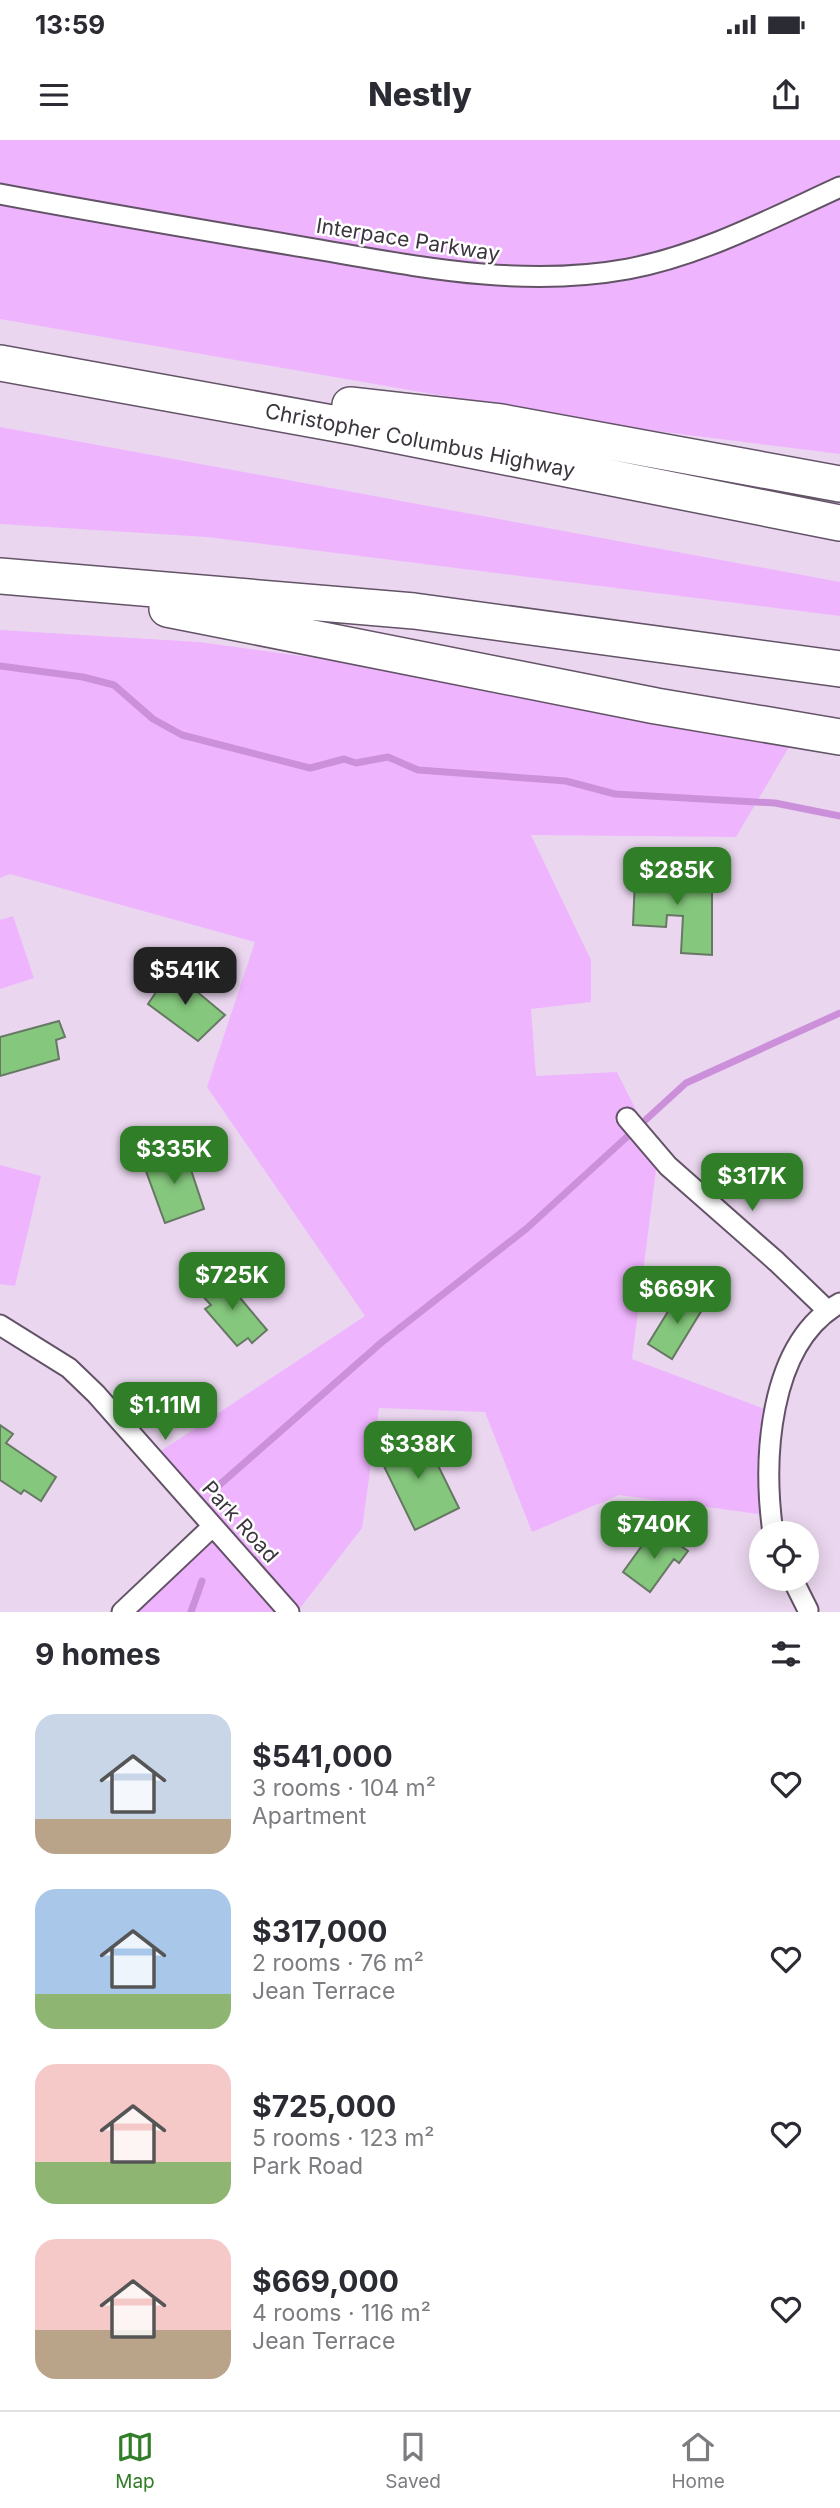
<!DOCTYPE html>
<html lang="en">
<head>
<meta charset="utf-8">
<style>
	:root { --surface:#fff; --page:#f2f2f3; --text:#2b2b33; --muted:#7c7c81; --line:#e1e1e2; --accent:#307e27 }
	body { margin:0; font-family:Inter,sans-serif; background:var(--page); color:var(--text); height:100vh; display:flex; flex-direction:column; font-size:26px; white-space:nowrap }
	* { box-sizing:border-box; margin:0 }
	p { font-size:23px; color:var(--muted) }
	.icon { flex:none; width:38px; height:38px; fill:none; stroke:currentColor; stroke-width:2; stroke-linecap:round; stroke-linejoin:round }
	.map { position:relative; height:1472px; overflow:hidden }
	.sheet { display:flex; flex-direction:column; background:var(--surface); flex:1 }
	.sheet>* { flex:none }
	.buttons { position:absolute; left:749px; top:1381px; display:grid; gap:14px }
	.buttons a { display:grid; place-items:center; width:70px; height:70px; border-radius:50%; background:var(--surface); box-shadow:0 4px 18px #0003; font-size:35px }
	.price { position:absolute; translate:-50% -60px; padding:0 16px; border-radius:14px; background:var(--accent); color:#fff; font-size:23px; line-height:46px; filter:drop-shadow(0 2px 4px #0008) }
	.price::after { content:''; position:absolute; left:50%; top:42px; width:21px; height:16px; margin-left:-10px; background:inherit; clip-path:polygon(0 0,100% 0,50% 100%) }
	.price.active { background:#222; color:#fff }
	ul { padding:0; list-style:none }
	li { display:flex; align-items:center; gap:21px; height:175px; padding:0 35px }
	li span { display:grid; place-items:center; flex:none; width:196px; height:140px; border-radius:21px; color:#555 }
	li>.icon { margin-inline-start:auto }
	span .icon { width:84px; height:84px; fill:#fffc; stroke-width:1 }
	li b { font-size:30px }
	h2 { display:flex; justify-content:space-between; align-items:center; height:84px; padding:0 35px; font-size:30px }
	.status { display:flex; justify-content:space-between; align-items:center; height:49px; padding:0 35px; background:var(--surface); direction:ltr }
	.status svg { height:19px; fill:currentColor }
	header { display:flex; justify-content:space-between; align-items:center; height:91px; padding:0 35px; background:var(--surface); font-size:32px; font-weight:800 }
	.dock { display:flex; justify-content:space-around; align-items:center; height:98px; border-top:2px solid var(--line); background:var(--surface); font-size:19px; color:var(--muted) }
	.dock a { display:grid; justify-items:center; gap:4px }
	.dock .active { color:var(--accent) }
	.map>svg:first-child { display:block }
	.green { fill:#efb4fe }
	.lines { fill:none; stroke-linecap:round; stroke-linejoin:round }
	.stream { stroke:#cc90db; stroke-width:7 }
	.building { fill:#85c77d; stroke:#667863; stroke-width:2 }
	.street-casing { stroke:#635367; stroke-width:23 }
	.highway-casing { stroke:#635367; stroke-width:38 }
	.street { stroke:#fff; stroke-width:19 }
	.highway { stroke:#fff; stroke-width:35 }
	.labels { text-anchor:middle; stroke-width:5; stroke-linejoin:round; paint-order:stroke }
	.street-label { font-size:21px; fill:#3c353e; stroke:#fff }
</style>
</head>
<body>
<div class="status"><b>13:59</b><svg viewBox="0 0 49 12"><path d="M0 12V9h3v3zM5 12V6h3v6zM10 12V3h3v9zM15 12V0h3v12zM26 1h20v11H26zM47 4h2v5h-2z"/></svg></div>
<header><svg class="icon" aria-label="menu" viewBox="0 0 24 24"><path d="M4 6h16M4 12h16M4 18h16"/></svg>Nestly<svg class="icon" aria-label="share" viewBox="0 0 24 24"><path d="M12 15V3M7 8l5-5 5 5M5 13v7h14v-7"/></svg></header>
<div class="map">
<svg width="840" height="1472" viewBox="0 0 840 1472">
	<rect width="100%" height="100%" fill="#ead7ef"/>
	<path class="green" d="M0,0h840v314l-224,-28 -616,-107z
		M0,287l840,155v34l-633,-79 -207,-13z
		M0,490l199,12 603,83 -66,112 -205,-2 60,125v42l-60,7 5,67 81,-4 41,82 -26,205 143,54 5,104 -161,-22 -87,37 -47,-120 -106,-4 -17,120 -65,84h-173l92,-81 -61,-76 210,-139 -158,-229 48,-145 -245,-68 -10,4z
		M13,776l21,62 -34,11v-69z
		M0,1025l41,11 -26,110 -15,-2z"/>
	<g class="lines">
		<path class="stream" d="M0,526l83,11 31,8 39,34 29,16 128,33 34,-9 12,4 32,-6 30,13 148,11 49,13 160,9 65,13
			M217,1347l165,-145 144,-113 160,-146 154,-70
			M191,1472l11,-31"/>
	</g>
	<path class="building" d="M661,725l26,2v13l25,2v73l-31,-2 2,-37 -16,-1 -1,12 -33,-2 2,-46 25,1z
		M171,830l54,45 -27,26 -50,-37z
		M59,881l6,16 -9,3 3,19 -59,17v-39z
		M184,1009l20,60 -39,14 -22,-60z
		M220,1134l47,56 -15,13 -4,-5 -11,8 -32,-37 6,-4 -12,-13z
		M694,1151l14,9 -36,59 -24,-15 24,-39 10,6z
		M0,1285l13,9 -7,9 50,34 -15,24 -17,-11 -3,4 -21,-14z
		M422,1293l37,75 -44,22 -37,-76z
		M649,1396l11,9 7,-9 21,15 -9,12 -5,-4 -24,33 -27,-20z"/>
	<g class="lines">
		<g class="street-casing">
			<path id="street" d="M0,54c101,19 202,36 303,53 108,18 215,42 325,22 74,-14 144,-51 212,-82
				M627,978l41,48 109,96 51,49
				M0,1185l69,43 27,26 193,218
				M773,1393c-10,-71 -6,-189 67,-230
				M792,1438l16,32
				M122,1472l90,-85"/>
		</g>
		<g class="highway-casing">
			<path id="highway" d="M0,223l354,64 486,96
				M350,265l151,17 339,62
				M0,436l414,35 426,58
				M167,469l489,97 184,31"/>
		</g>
		<use href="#street" class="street"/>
		<use href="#highway" class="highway"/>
	</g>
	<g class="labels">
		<g class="street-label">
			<text transform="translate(408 100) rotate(9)" y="7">Interpace Parkway</text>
			<text transform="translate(420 301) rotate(11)" y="7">Christopher Columbus Highway</text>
			<text transform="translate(240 1382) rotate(48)" y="7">Park Road</text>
		</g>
	</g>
</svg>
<div class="buttons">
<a><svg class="icon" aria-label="locate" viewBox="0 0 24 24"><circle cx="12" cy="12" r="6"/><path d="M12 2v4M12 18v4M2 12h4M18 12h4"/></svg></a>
</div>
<b class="price" style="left:677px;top:767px">$285K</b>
<b class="price active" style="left:185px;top:867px">$541K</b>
<b class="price" style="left:174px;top:1046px">$335K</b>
<b class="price" style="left:752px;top:1073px">$317K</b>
<b class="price" style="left:232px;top:1172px">$725K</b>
<b class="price" style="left:677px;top:1186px">$669K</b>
<b class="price" style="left:165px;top:1302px">$1.11M</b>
<b class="price" style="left:418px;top:1341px">$338K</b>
<b class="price" style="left:654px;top:1421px">$740K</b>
</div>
<section class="sheet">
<h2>9 homes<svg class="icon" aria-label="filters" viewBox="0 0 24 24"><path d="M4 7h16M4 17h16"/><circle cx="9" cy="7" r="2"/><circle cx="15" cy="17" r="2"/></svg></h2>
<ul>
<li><span style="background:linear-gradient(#c9d6e8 75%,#b9a48a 0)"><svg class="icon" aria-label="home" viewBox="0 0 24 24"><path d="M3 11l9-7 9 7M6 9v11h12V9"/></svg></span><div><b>$541,000</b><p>3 rooms · 104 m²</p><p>Apartment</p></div><svg class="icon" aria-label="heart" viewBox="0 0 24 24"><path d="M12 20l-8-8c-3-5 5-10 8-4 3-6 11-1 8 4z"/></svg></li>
<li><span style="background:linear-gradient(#a9c7e8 75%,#8fb573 0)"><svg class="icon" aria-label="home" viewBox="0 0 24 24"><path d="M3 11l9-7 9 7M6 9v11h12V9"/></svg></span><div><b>$317,000</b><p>2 rooms · 76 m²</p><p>Jean Terrace</p></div><svg class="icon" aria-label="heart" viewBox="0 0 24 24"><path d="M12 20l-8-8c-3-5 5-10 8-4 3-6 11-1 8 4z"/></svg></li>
<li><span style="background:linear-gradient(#f6c9c9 70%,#8fb573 0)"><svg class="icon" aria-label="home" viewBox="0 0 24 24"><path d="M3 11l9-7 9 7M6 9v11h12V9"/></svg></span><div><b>$725,000</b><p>5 rooms · 123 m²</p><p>Park Road</p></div><svg class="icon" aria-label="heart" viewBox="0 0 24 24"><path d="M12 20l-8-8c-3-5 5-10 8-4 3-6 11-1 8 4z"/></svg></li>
<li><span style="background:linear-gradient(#f6c9c9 65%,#b9a48a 0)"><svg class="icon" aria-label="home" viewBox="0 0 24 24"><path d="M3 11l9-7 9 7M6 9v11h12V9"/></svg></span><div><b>$669,000</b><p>4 rooms · 116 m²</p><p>Jean Terrace</p></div><svg class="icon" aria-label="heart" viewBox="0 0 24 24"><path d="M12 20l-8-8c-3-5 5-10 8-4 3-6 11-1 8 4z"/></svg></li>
</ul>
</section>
<nav class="dock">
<a class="active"><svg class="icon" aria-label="map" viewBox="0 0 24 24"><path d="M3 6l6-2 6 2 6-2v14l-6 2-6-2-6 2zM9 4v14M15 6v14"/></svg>Map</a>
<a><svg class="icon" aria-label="saved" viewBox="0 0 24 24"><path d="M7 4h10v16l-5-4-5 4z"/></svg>Saved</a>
<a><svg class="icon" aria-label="home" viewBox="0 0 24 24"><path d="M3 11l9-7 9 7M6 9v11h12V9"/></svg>Home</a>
</nav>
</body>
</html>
